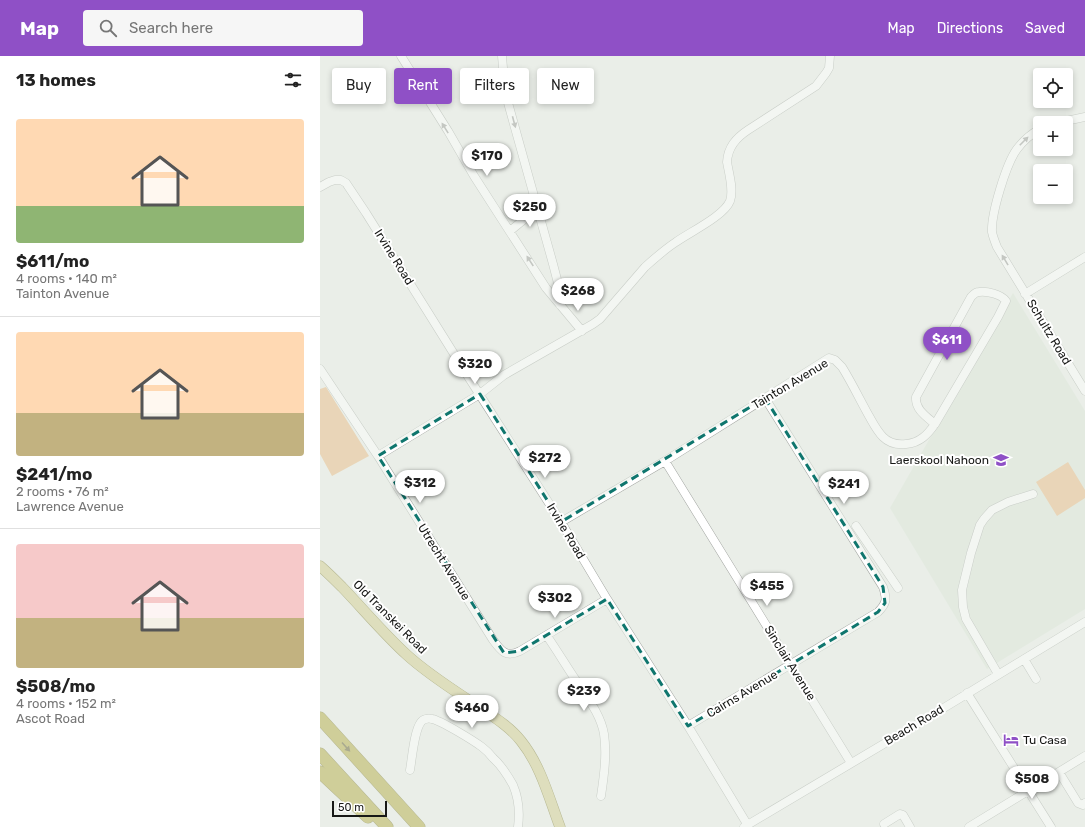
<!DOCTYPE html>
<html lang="en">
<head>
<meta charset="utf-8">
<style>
	:root { --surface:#fff; --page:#f6f6f6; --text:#222; --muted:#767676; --line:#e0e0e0; --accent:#8f50c6 }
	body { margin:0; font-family:Rubik,sans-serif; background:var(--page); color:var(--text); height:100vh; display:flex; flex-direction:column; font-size:15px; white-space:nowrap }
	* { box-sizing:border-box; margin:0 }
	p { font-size:13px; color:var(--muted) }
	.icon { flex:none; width:22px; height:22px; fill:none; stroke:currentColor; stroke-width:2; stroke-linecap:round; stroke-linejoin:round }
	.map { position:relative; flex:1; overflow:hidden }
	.sheet { display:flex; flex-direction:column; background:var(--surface); width:320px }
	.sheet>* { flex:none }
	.guide { position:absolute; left:12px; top:12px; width:380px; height:36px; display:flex; gap:8px }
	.buttons { position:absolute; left:713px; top:12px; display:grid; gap:8px }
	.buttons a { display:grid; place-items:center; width:40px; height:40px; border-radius:4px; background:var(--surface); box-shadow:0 2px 6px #0003; font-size:20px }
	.scale { position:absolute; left:12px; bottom:10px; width:55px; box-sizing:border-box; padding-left:4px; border:2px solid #171816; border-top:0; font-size:11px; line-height:14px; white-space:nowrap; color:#171816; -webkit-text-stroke:3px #fff; paint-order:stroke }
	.price { position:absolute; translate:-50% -34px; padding:0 9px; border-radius:14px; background:#fff; color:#222; font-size:13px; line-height:26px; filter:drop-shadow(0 1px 2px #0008) }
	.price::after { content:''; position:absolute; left:50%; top:24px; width:12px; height:9px; margin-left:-6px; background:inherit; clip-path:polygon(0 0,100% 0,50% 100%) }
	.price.selected { background:var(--accent); color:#fff }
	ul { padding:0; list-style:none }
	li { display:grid; align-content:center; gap:8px; height:212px; padding:0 16px }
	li+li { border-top:1px solid var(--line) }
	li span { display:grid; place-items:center; height:124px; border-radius:4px; color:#555 }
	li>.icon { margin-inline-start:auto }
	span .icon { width:72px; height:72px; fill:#fffc; stroke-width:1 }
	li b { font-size:17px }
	h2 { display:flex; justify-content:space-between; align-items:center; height:48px; padding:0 16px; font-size:17px }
	.chip { padding:0 14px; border-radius:4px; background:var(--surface); box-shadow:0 2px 6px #0003; font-size:14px; line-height:36px }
	.chip.selected { background:var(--accent); color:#fff }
	header { display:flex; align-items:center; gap:24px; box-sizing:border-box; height:56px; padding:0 20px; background:var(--accent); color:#fff }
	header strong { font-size:19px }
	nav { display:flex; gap:22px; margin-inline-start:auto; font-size:14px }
	.search { width:280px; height:36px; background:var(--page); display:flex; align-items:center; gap:10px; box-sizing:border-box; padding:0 14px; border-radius:4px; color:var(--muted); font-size:15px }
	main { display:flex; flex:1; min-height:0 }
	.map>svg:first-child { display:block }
	.built { fill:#dbe4d8 }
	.green { fill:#e8b77e }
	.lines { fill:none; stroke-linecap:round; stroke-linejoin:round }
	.minor-casing { stroke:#a3a6a2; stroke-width:9 }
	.major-casing { stroke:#7a752e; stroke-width:11 }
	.highway-casing { stroke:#7a752e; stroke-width:13 }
	.minor { stroke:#fff; stroke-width:8 }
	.major { stroke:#d0ca89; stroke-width:10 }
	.highway { stroke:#b0a73b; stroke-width:12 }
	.oneway { fill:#979796 }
	.oneway2 { fill:#5c5827 }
	.marked { fill:none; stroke:#0f766e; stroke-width:3; stroke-dasharray:8 5; stroke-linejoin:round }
	.labels { text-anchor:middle; stroke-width:4; stroke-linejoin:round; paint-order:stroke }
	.street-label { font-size:12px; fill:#171816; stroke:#fff }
	.poi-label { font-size:12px; fill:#171816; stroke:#fff; text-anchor:end }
</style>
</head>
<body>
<header>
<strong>Map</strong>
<div class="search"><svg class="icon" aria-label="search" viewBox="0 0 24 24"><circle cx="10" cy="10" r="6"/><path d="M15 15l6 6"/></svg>Search here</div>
<nav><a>Map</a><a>Directions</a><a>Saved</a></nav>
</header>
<main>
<section class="sheet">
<h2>13 homes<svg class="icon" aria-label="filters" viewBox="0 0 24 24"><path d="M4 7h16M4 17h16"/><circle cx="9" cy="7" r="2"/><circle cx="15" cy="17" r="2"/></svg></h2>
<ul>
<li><span style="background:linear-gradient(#ffd9b3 70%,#8fb573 0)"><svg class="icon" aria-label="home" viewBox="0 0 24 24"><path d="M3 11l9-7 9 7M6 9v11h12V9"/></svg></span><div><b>$611/mo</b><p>4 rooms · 140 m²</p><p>Tainton Avenue</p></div></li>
<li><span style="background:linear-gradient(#ffd9b3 65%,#c2b280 0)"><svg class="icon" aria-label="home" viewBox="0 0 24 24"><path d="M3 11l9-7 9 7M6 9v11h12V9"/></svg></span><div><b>$241/mo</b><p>2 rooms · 76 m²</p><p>Lawrence Avenue</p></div></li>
<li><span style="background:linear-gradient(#f6c9c9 60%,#c2b280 0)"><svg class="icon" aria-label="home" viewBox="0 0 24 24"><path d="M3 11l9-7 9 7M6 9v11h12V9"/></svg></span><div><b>$508/mo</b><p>4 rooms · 152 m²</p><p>Ascot Road</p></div></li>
</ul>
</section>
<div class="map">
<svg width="765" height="771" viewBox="0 0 765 771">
	<rect width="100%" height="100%" fill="#eaeee8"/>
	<path class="built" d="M693,237l72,118v198l-98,60 -97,-161z"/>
	<path class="green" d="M6,331l43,69 -37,20 -12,-22v-65z
		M748,406l17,28v8l-28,18 -21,-34z"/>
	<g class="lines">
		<g class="minor-casing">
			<path id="minor" d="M81,0l47,75 26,45 72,112 36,43
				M182,0l3,36 48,172 6,23 1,18
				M737,67l28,-6
				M720,73c-9,5 -17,12 -23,20 -11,15 -26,65 -25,83 1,5 3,10 5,15l88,144
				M0,131l9,-5 6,-2h6l5,3 20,30 103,165 92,144 46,77 81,127 59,98
				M190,175l28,-23
				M705,238l60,-37
				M0,313l58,87 115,184c8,11 13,18 27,11l87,-52
				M58,400l102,-62 24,-19 89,-51 7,-5 45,-52c10,-9 20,-18 31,-25 14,-10 48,-26 54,-41 4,-11 -1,-27 -3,-39 1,-15 9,-24 21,-32l68,-44 10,-13 3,-5 1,-12
				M345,405l186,302
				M241,466l104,-61 164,-103 6,2 7,7c10,16 18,33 27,49 4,7 8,15 14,21 6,6 14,8 23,7 14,-1 22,-10 29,-20l63,-107 8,-16c-5,-7 -19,-10 -27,-9 -4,0 -6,3 -8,5l-55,100c-1,13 11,20 19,27
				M536,470l42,62
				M227,580c11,16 21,33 32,49 10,15 22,31 25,49 3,20 0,42 -3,62
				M704,603l12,20
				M678,618l-32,-55 -3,-12 -1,-17 9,-37 9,-28 4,-6 8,-9 16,-8 25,-8
				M647,637l84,134
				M368,670l190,-114c9,-9 9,-13 5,-25l-118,-189
				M90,714c2,-11 4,-39 11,-48 2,-3 7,-4 11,-3 8,1 42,22 50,28 4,3 8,7 11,11 8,7 15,18 20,27 6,14 7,27 5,42
				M739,716l19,31 5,2 2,-2
				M564,768l16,-10 3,1 7,12
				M424,771l180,-107 161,-98
				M649,771l116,-71"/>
		</g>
		<g class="major-casing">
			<path id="major" d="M0,510c8,7 15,14 22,21 22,23 42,47 65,68 22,20 48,36 72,52 15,10 31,20 42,34 20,25 28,57 39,86"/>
		</g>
		<g class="highway-casing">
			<path id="highway" d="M0,662l99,109
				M0,698l67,73
				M0,716l48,45"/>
		</g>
		<use href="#minor" class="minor"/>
		<use href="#major" class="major"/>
		<use href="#highway" class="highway"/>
	</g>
	<defs><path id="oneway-solid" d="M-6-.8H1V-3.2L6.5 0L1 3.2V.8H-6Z"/></defs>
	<g class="oneway">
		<use href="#oneway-solid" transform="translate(194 66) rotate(75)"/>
		<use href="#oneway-solid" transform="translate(125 72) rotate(-122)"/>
		<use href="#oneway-solid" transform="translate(704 85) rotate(-45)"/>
		<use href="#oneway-solid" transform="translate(685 204) rotate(-121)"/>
		<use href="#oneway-solid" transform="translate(210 205) rotate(-123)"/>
	</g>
	<use class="oneway2" href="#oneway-solid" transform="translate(26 691) rotate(48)"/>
	<path d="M0 0H765V771H0ZM160,338l81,128 204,-124 118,189 2,16 -7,9 -190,114 -81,-127 -87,52 -16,2 -126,-197z" fill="#eaeee8" fill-opacity=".55" fill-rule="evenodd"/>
	<path class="marked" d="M160,338l81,128 204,-124 118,189 2,16 -7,9 -190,114 -81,-127 -87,52 -16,2 -126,-197z"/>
	<defs>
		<g id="school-bare" transform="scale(1.2)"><path d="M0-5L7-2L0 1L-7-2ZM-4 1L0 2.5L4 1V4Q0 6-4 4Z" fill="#8f50c6" stroke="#fff" stroke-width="2.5" paint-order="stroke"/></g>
		<g id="hotel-bare" transform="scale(1.2)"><path d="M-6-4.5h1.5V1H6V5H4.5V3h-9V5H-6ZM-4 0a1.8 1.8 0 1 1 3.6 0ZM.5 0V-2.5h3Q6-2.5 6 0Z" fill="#8f50c6" stroke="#fff" stroke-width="2.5" paint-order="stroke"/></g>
	</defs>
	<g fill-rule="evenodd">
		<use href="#school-bare" x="681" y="404"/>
		<use href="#hotel-bare" x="691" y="684"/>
	</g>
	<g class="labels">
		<g class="street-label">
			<text transform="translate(74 201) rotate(58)" y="4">Irvine Road</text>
			<text transform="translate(729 276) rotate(59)" y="4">Schultz Road</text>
			<text transform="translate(470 328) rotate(-31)" y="4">Tainton Avenue</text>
			<text transform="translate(246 475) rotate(59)" y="4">Irvine Road</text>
			<text transform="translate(124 506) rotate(58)" y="4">Utrecht Avenue</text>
			<text transform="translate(70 561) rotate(45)" y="4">Old Transkei Road</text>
			<text transform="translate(470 607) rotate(58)" y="4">Sinclair Avenue</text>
			<text transform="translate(422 638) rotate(-31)" y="4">Cairns Avenue</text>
			<text transform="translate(594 669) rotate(-31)" y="4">Beach Road</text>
		</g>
		<g class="poi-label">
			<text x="669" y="408">Laerskool Nahoon</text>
			<text x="703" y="688" text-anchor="start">Tu Casa</text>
		</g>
	</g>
</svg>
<div class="buttons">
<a><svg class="icon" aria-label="locate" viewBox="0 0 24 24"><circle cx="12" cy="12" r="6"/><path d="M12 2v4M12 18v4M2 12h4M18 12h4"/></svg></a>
<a>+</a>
<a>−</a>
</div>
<div class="scale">50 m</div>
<b class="price" style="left:167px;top:121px">$170</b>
<b class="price" style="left:210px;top:172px">$250</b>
<b class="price" style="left:258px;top:256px">$268</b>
<b class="price selected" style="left:627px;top:305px">$611</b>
<b class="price" style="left:155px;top:329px">$320</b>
<b class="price" style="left:225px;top:423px">$272</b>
<b class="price" style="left:100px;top:448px">$312</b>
<b class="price" style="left:524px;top:449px">$241</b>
<b class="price" style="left:447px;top:551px">$455</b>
<b class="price" style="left:235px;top:563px">$302</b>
<b class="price" style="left:264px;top:656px">$239</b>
<b class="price" style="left:152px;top:673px">$460</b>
<b class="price" style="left:712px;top:744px">$508</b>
<div class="guide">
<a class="chip">Buy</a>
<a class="chip selected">Rent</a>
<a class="chip">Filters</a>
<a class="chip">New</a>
</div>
</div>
</main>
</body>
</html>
